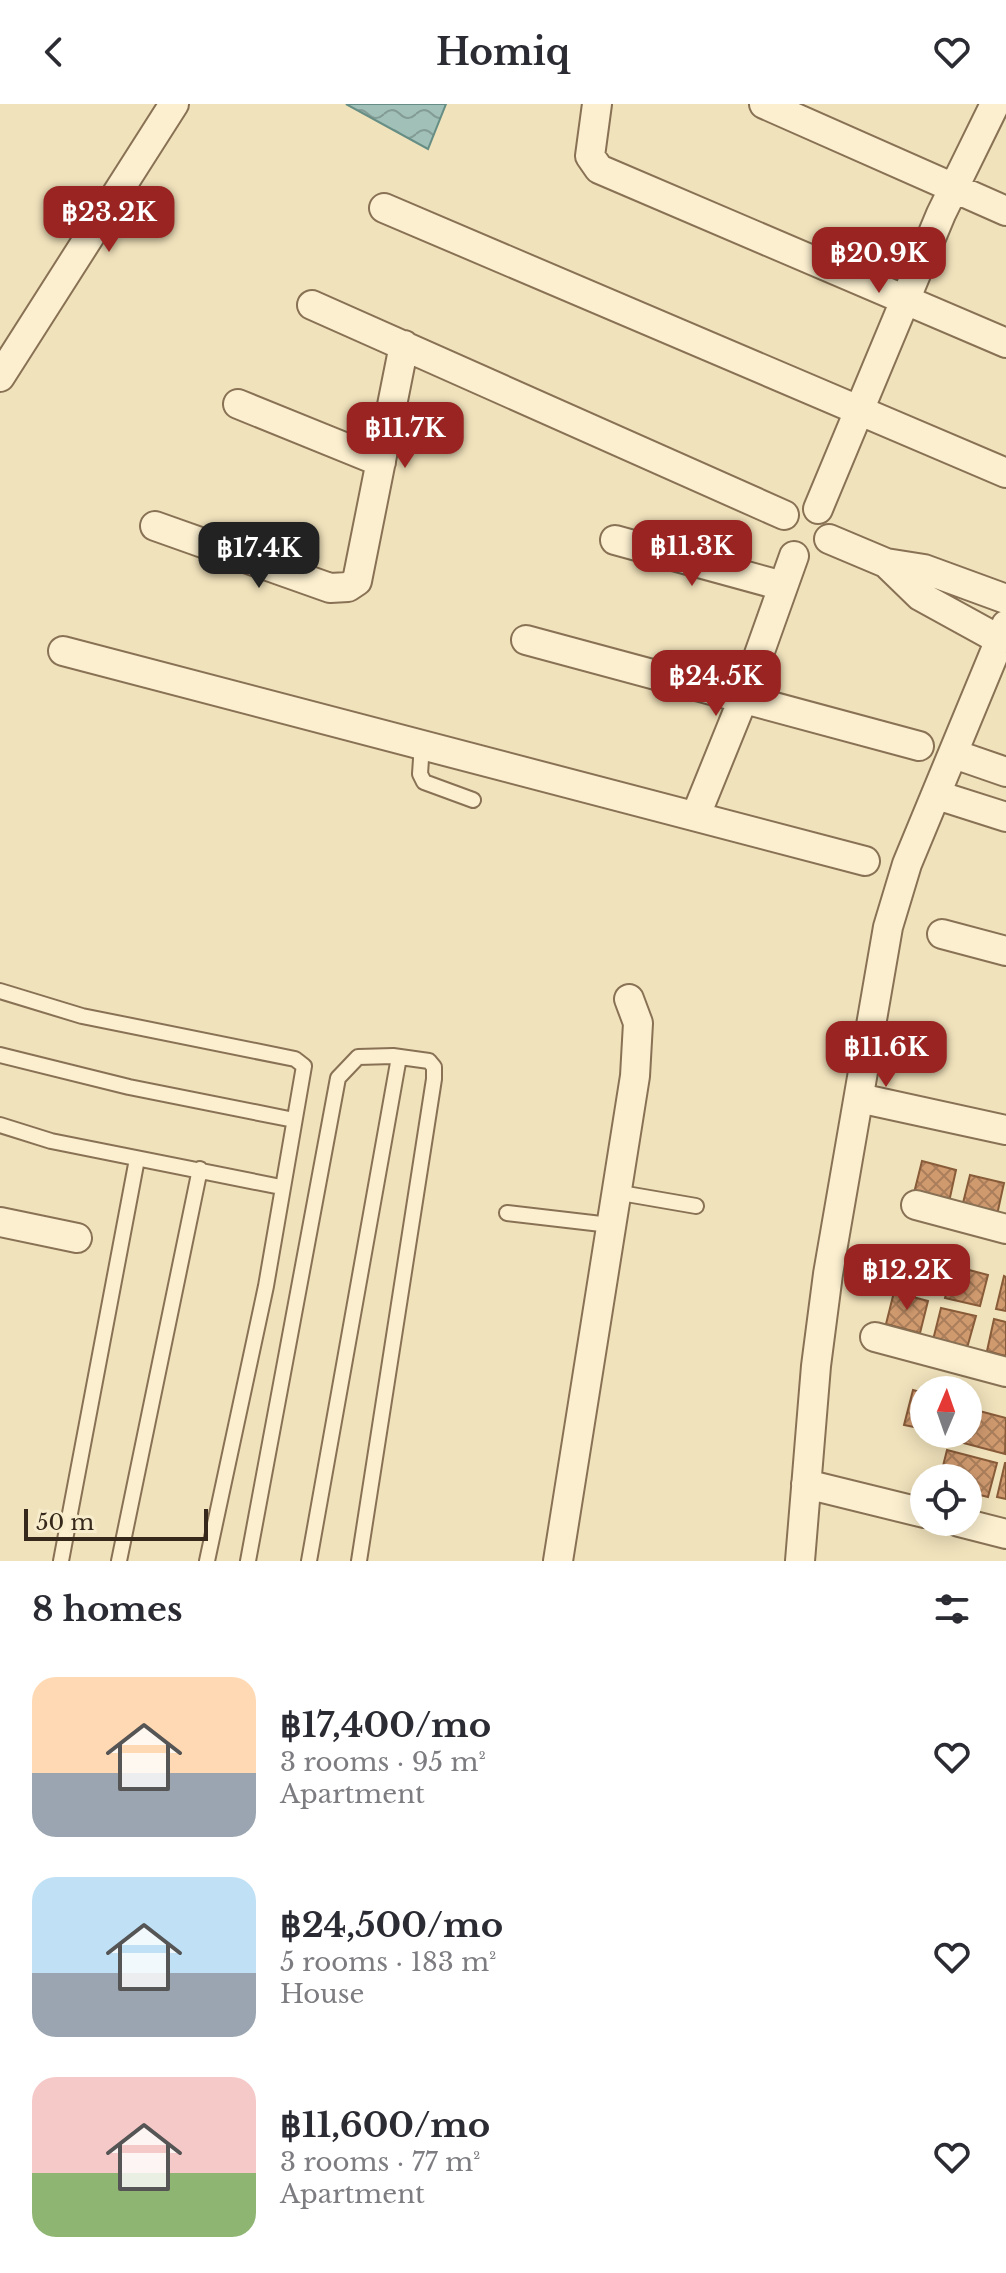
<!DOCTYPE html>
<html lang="en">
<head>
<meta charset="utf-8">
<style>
	:root { --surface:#fff; --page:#f2f2f3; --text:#2b2b33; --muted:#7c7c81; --accent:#9a2421 }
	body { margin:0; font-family:"Libre Baskerville",serif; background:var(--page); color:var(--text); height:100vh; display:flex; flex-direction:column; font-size:30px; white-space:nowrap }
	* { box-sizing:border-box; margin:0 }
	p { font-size:26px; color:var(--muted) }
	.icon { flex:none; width:44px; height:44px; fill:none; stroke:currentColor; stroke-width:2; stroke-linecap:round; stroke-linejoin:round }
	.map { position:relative; height:1457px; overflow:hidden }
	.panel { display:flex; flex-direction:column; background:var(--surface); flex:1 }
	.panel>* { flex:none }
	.needle { width:52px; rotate:2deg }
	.fabs { position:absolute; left:910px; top:1272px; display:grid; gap:16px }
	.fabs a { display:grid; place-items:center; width:72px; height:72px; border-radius:50%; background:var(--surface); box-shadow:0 4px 20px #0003; font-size:40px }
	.scale { position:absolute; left:24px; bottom:20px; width:184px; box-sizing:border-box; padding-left:8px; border:4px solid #36281a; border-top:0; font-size:22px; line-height:28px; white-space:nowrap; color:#36281a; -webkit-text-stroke:6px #f7eccb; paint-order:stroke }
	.price { position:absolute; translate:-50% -68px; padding:0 18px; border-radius:16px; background:var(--accent); color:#fff; font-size:26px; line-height:52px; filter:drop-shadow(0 2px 4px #0008) }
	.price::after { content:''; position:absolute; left:50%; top:48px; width:24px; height:18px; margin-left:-12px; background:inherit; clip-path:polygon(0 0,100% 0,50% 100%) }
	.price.selected { background:#222; color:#fff }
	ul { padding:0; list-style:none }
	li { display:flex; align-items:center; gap:24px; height:200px; padding:0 32px }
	li span { display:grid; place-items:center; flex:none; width:224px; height:160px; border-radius:24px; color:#555 }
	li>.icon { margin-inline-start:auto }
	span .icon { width:96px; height:96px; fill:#fffc; stroke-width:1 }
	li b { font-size:34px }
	h2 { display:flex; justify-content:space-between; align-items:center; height:96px; padding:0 32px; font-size:34px }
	header { display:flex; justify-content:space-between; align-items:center; height:104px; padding:0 32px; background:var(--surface); font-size:36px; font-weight:700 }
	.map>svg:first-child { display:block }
	.water { fill:url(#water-waves); stroke:#678e85; stroke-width:2 }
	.building { fill:url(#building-cross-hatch); stroke:#885b39; stroke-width:2 }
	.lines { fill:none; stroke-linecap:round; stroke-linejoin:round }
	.lane-casing { stroke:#887154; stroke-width:18 }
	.street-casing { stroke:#887154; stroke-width:32 }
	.lane { stroke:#fbefcf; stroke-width:14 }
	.street { stroke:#fbefcf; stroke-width:28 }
</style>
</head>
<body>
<header><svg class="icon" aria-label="back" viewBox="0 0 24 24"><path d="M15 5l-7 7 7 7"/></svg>Homiq<svg class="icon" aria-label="heart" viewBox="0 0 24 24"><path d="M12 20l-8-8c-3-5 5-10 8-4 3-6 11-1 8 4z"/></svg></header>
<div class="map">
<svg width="1006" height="1457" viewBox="0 0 1006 1457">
	<defs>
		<pattern id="water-waves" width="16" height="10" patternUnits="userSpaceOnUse" patternTransform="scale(2)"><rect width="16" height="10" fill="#a0c0b8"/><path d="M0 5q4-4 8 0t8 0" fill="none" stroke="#839c95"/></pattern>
		<pattern id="building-cross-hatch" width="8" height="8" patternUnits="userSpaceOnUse" patternTransform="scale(2)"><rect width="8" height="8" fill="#d09a6f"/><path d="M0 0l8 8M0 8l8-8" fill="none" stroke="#aa7e5a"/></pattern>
	</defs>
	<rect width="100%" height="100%" fill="#f0e2bb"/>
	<path class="water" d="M346,0h100l-18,45z"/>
	<path class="building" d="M922,1057l34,9 -7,32 -35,-9z
		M970,1071l34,8 -7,32 -35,-8z
		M900,1147l35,9 -8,32 -35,-8z
		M954,1162l34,9 -8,31 -35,-8z
		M1004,1172l2,1v34l-10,-2z
		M894,1188l34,9 -8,32 -34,-9z
		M941,1204l35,8 -9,32 -34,-8z
		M994,1215l12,3v34l-19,-5z
		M913,1286l11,3v36l-20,-4z
		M968,1304l38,10 -1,36 -49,-13 2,-7h10z
		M947,1346l50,13 -9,34 -20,-5v-14h-28z
		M1005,1359h1v36l-9,-2z"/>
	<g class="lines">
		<g class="lane-casing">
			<path id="lane" d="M422,640l-2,30 4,8 49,18
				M0,887l82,25 213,43 9,7 -38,220 -59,275
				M0,951l129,32 165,33
				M0,1021l51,16 230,46
				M615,1088l81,14
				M507,1109l103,12
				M61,1457l76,-402
				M119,1457l81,-392
				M248,1457l90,-483 20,-21 35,-1 36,5 5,6v12l-75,482
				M309,1457l90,-504"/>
		</g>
		<g class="street-casing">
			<path id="street" d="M597,0l-7,52 9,13 407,174
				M764,0l242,107
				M384,104l622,265
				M312,201l472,210
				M0,273l174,-273
				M238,300l143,58
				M818,405l123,-295 54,-110
				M155,422l175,62 18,-1 9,-6 47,-236
				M829,435l57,24 38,6 82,30
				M615,436l168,46
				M886,459l34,33 80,44
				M526,536l393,106
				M63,547l802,210
				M954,650l52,18
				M937,691l69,22
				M696,711l47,-116 51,-143
				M942,830l64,17
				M859,994l147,32
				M916,1101l90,24
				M0,1118l77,16
				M875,1233l131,35
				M806,1380l118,29
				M959,1418l47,12
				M558,1457l77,-485 3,-53 -9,-24
				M800,1457l16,-195 12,-92 60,-347 19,-63 99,-239"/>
		</g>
		<use href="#lane" class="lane"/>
		<use href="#street" class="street"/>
	</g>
</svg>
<div class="fabs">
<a><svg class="needle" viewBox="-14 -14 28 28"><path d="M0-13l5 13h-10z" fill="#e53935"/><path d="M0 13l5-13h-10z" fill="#7c7c81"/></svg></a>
<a><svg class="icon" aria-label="locate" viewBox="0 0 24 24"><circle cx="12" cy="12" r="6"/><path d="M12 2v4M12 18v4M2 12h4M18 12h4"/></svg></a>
</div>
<div class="scale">50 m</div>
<b class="price" style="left:109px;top:150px">฿23.2K</b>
<b class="price" style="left:879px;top:191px">฿20.9K</b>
<b class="price" style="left:405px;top:366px">฿11.7K</b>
<b class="price" style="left:692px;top:484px">฿11.3K</b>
<b class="price selected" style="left:259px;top:486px">฿17.4K</b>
<b class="price" style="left:716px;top:614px">฿24.5K</b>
<b class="price" style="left:886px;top:985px">฿11.6K</b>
<b class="price" style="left:907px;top:1208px">฿12.2K</b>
</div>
<section class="panel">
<h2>8 homes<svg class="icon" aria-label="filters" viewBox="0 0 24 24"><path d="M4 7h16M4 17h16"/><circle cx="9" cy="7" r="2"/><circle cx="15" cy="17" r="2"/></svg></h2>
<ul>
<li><span style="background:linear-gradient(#ffd9b3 60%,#9aa5b1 0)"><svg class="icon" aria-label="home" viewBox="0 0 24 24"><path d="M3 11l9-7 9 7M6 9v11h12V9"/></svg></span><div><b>฿17,400/mo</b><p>3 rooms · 95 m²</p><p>Apartment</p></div><svg class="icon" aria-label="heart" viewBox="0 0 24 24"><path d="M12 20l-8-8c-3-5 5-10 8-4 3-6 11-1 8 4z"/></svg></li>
<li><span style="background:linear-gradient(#bfe0f5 60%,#9aa5b1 0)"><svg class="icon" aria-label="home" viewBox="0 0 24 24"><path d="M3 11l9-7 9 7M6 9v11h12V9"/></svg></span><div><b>฿24,500/mo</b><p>5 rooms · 183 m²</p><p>House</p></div><svg class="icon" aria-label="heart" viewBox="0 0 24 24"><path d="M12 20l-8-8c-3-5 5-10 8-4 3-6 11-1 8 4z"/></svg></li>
<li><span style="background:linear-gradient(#f6c9c9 60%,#8fb573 0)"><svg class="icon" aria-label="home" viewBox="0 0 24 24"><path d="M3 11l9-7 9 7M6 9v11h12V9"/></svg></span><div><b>฿11,600/mo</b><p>3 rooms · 77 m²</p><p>Apartment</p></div><svg class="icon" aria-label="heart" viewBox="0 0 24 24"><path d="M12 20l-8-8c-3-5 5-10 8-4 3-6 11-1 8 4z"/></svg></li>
</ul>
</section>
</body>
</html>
